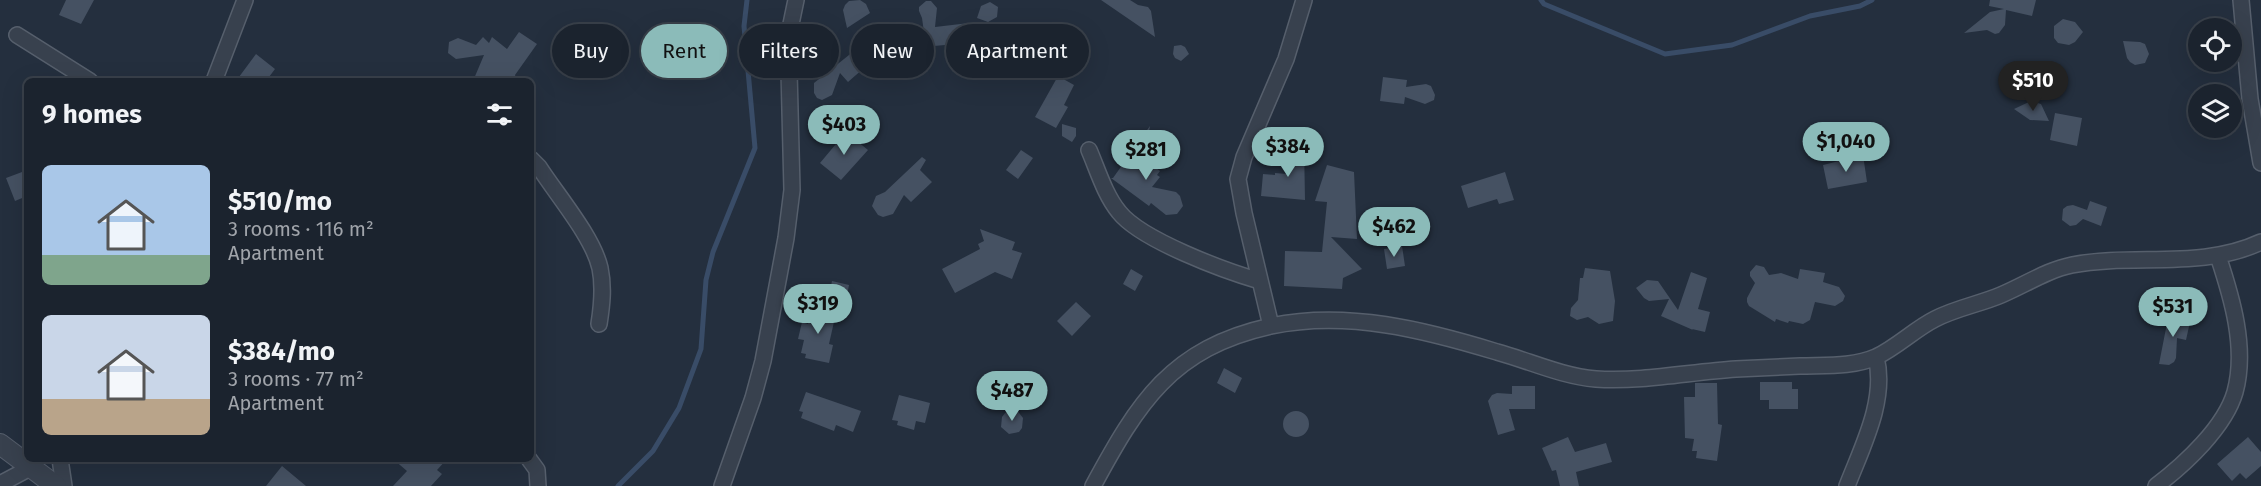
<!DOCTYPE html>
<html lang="en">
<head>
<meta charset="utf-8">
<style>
	:root { --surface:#1b232e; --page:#282f3a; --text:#f1f3f6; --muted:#a0a4aa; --line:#39404a; --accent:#8bbbb9 }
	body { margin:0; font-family:"Fira Sans",sans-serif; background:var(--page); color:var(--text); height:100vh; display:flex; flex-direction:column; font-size:22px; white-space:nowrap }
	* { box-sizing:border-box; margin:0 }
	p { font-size:20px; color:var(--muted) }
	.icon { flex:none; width:33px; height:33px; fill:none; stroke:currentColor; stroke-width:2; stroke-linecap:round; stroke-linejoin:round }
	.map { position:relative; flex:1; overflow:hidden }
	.panel { position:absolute; left:24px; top:78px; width:510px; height:384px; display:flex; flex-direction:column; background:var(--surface); border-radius:9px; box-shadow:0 6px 24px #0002,0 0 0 2px var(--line) }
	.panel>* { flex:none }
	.top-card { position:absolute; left:552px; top:24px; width:570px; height:54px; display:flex; gap:12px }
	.fabs { position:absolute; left:2188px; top:18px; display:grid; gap:12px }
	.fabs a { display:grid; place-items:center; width:54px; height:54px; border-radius:50%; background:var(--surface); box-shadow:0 6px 24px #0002,0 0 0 2px var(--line); font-size:30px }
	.price { position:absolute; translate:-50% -51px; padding:0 14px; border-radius:21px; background:var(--accent); color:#111; font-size:20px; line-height:39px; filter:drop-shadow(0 2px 3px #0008) }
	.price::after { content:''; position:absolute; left:50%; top:36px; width:18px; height:14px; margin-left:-9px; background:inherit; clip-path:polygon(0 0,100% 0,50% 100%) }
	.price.current { background:#222; color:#fff }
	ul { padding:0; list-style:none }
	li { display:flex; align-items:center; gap:18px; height:150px; padding:0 18px }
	li span { display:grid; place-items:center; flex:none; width:168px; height:120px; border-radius:9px; color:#555 }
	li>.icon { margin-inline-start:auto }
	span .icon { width:72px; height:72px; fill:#fffc; stroke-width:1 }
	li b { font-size:26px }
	h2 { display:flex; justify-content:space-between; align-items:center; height:72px; padding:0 18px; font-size:26px }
	.pill { padding:0 21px; border-radius:27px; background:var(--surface); box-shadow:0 6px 24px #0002,0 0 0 2px var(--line); font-size:21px; line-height:54px }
	.pill.current { background:var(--accent); color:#111 }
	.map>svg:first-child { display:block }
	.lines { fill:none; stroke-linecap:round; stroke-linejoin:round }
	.stream { stroke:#394c67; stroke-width:5 }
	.building { fill:#455162 }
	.minor-casing { stroke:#565f6c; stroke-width:18 }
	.tertiary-casing { stroke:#565f6c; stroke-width:22 }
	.minor { stroke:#38414e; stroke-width:15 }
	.tertiary { stroke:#38414e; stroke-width:20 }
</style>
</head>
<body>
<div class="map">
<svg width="2261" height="486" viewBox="0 0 2261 486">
	<rect width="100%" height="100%" fill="#242f3e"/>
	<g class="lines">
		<path class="stream" d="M1541,0l3,4 121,50 67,-9 78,-29 50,-10 12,-6
			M618,486l35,-35 26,-43 22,-59 5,-69 7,-28 42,-104 -11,-122 3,-26"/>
	</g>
	<path class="building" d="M66,0h28l-13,24 -22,-9z
		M860,0l6,4 4,9 -23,15 -4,-18 2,-5 4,-4z
		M1101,0h29l8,5 10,2 3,4 4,26z
		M1990,0h46l-4,16 -26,-6 -1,15 -6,8 -4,1 -8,-4 -23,3 26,-21 14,-3 -15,-3z
		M926,1h5l6,7 -2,19 34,-4 3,24 -26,3 -1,-5 -11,1 -1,7 -6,1 -5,-36 -3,-7v-4z
		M990,2l8,5 -1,10 -9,5 -11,-4 4,-12z
		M2063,19l12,3 8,10 -8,10 -6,3 -11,-2 -4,-5v-12z
		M519,32l18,12 -22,31 2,6h-44l11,-26 -28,4 -8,-6 1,-11 9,-4 18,7 7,-8 6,6 3,-6 15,12z
		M880,34l12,19 -18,11 -2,-3 -24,21 -8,-9 -8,22 -10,5 -5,-2 -3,-5v-10l45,-36z
		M2123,41l17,1 5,2 4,10 -4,9 -10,2 -5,-3 -3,-4z
		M1181,45l4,2 4,7 -8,7 -6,-3 -2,-4 1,-8z
		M256,54l19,15 -9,12h-30z
		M1058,76l16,9 -10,20 4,2 -12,21 -21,-11z
		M1383,77l24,3 -1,7 20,-3 5,2 4,9 -1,5 -9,4 -20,-7 -1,7 -24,-3z
		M2031,101l10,3 8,17 -19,-1 -16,-11z
		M2055,113l27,5 -5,28 -27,-6z
		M1062,124l14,4v8l-4,6 -10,-6z
		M1150,126l-6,33 16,12 -3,4 3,2 -8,10 24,5 4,4 3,10 -6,8 -11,1 -15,-12 -2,3 -38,-28h2z
		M846,132l22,18 -27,30 -21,-17z
		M1291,143h13l1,57 -44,-4 2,-22 12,1v-2l12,1v-4l4,1z
		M1021,150l12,8 -15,21 -12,-9z
		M1863,155l4,27 -39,7 -5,-24z
		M922,157l4,3 -6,10 12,12 -21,20 -7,-7 -11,19 -10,3 -5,-2 -6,-9 4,-10 9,-4z
		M1327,165l27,7 3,67 -26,-2 31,32 -19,9 -1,11 -58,-3 1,-35 37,1 5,-50 -12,-1z
		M22,172l5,13v11l-12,5 -9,-23z
		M1505,172l9,28 -15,4 -2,-5 -29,9 -7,-22z
		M2090,201l17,6 -6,19 -18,-7 -7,6 -6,1 -8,-6 1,-11 4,-3 6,-1 14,5z
		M980,229l35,13 -3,8 10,3 -10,26 -17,-7 -40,21 -13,-24 38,-20 -2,-5 6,-3z
		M1402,246l3,20 -18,3 -3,-20z
		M1756,265l8,2 5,8 12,-2 17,6 2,-10 25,4 -2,9 16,5 6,9 -2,5 -8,5 -20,-4 -5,18 -7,4 -14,-3 -1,2 -12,-4 -1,3 -26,-16 -2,-4v-4l8,-15 -5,-7v-4z
		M1585,268l25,3 5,30 -2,20 -14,3 -11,-7 -11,3 -7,-4 1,-8 7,-8 2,-22h3z
		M1131,269l12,7 -8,15 -12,-7z
		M1691,272l16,6 -9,31 12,3 -5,20 -13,-3 1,1 -32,-14 8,-17 -20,2 -5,-3 -8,-10 11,-8 11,1 20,29z
		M832,281l17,4 -5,27 -18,-4z
		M1076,302l15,14 -19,20 -15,-15z
		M812,307l24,6 -7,31 4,1 -4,18 -24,-5 1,-4 -5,-1 3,-13 -6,-1 4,-17 6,2z
		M2169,313l9,1v5l12,3 -4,18 -9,-2 -1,20 -2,4 -5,3 -10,-1z
		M1224,368l18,10 -7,15 -18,-10z
		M1760,382h32v7h6v20h-29v-9h-9z
		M1695,383h22l1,41 4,1 -5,36 -21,-3 1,-7h-5l2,-12 -9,-1 -1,-41h11z
		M1512,386h23v23h-26l6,21 -17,5 -10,-34 4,-6 5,-2 15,1z
		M806,392l55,19 -8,21 -17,-7 -2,6 -33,-13 2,-6 -4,-1z
		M899,395l31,8 -5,20 -9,-2 -2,9 -17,-5 1,-4 -6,-1z
		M1016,409l7,9 -1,10 -3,4 -10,2 -8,-7 1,-10 3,-4z
		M1283 424a13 13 0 1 1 26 0a13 13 0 1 1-26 0Z
		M1568,437l7,15 31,-9 6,19 -36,10 3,14h-19l-4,-16 -4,1 -10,-23z
		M2248,437l13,15v14l-15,13 -6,-6 -8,8 -15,-17z
		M393,459h54l-10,11 5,4 -11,12h-38l14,-15z
		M282,466l24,20h-40z"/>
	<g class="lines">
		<g class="minor-casing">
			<path id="minor" d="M2241,0l9,99 11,64
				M17,35l73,46
				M214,81l31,-81
				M1089,150c9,21 16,45 30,62 22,28 106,59 141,69
				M531,159l8,8c18,28 54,70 61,101 4,19 2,37 -1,56
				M1271,326l-27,-113 -6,-34 6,-22 42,-98 18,-59
				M60,459l4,27
				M529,459l8,11 1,16
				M0,484l30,-16
				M722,486l31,-88 10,-37 23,-123 6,-48 -3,-119 2,-47 5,-24
				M1093,486c45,-83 78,-138 178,-160 76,-16 154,4 226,26 33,9 64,24 99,27 46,3 94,-7 140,-10 22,-1 43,-2 64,-3 25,-1 53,1 76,-9 21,-10 39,-28 59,-38 21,-11 45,-15 66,-24 24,-10 46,-25 71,-30 63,-12 129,5 189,-23
				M1847,486c15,-39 40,-86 29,-129
				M2156,486c29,-22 69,-59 79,-94 12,-44 -3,-94 -17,-136"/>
		</g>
		<g class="tertiary-casing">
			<path id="tertiary" d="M0,444l56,42"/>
		</g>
		<use href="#minor" class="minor"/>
		<use href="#tertiary" class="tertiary"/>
	</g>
</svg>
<div class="fabs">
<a><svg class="icon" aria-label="locate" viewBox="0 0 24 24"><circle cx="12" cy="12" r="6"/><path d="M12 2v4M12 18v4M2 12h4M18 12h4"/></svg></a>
<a><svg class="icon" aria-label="layers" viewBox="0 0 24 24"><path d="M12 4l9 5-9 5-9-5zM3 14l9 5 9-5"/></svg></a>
</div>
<b class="price current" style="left:2033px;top:112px">$510</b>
<b class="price" style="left:844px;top:156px">$403</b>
<b class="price" style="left:1846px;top:173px">$1,040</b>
<b class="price" style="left:1288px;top:178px">$384</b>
<b class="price" style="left:1146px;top:181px">$281</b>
<b class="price" style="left:1394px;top:258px">$462</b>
<b class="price" style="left:818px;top:335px">$319</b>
<b class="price" style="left:2173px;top:338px">$531</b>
<b class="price" style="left:1012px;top:422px">$487</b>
<div class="top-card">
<a class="pill">Buy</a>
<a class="pill current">Rent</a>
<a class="pill">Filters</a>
<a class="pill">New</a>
<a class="pill">Apartment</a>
</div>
<section class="panel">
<h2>9 homes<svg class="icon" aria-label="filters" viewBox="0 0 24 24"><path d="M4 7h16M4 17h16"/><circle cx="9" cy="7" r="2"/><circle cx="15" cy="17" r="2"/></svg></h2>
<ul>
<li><span style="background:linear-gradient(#a9c7e8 75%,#7fa58c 0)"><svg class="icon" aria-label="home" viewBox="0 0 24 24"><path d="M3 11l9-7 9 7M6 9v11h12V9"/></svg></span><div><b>$510/mo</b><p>3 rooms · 116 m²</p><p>Apartment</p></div></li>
<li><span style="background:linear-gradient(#c9d6e8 70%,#b9a48a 0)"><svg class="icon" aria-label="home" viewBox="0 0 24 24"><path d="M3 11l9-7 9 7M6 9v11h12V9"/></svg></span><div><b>$384/mo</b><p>3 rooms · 77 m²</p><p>Apartment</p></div></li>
</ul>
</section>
</div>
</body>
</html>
